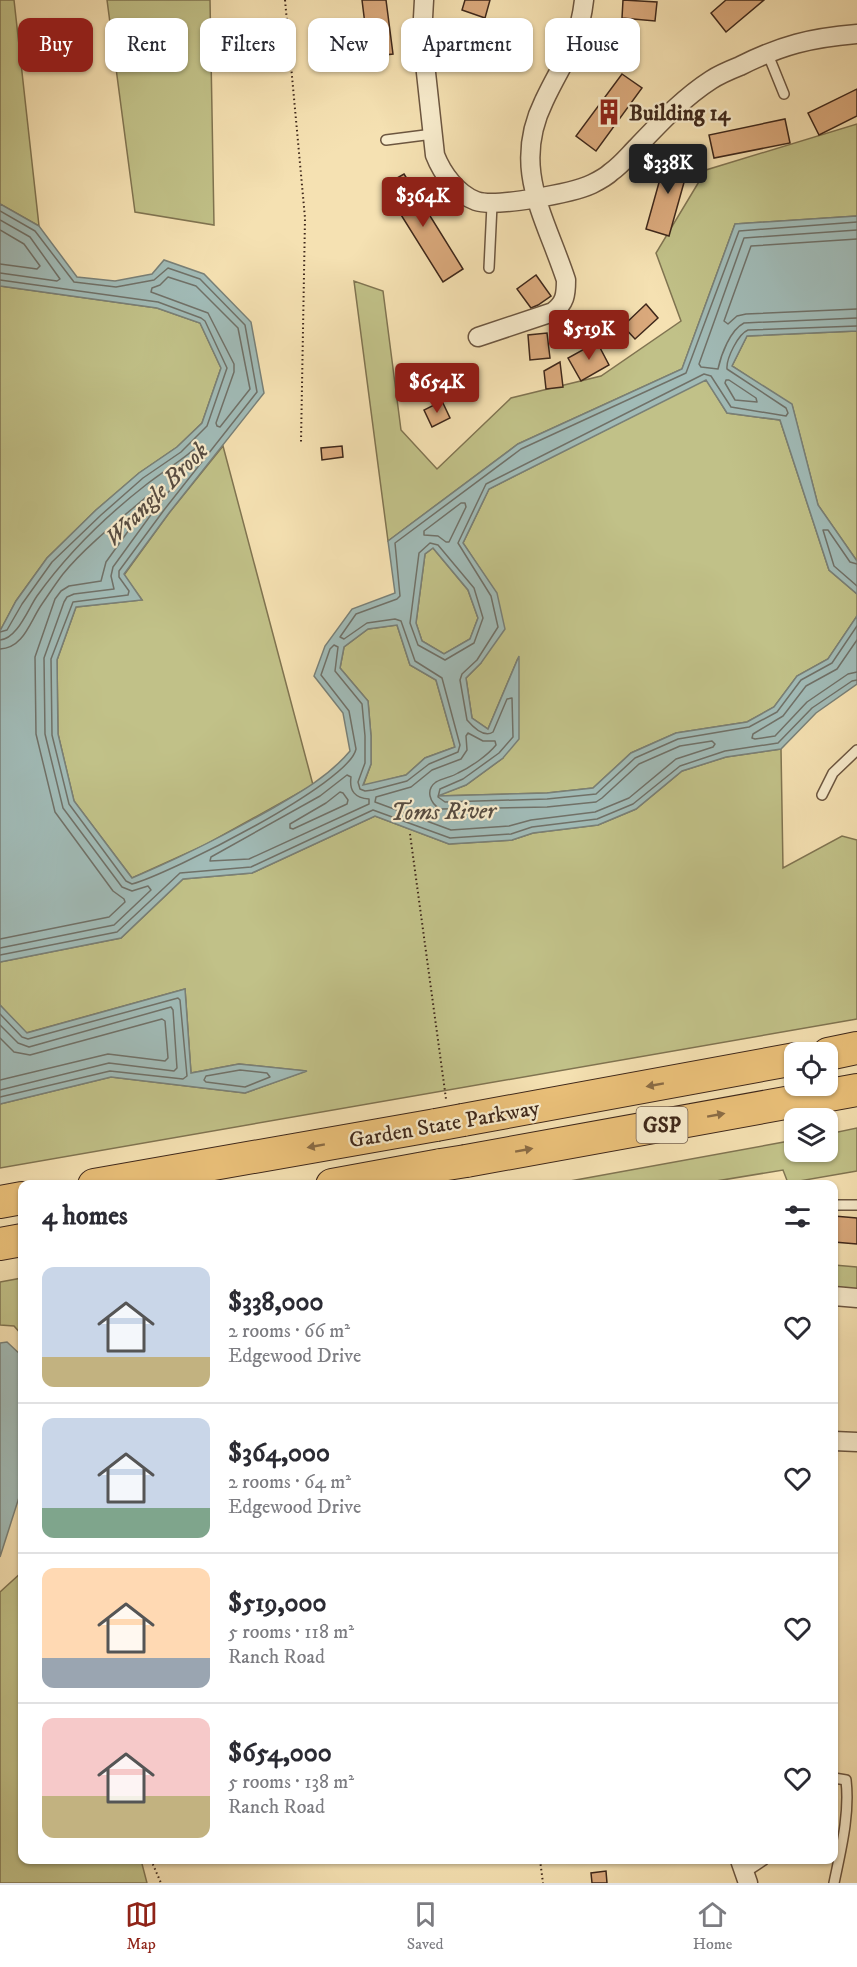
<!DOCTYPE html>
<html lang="en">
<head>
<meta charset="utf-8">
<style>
	:root { --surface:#fff; --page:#f7f7f7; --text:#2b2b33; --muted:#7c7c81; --line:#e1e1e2; --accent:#8f2418 }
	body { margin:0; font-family:"IM FELL DW Pica",serif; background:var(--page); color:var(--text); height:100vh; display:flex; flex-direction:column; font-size:22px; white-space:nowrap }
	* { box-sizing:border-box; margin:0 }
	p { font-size:20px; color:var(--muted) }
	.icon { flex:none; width:33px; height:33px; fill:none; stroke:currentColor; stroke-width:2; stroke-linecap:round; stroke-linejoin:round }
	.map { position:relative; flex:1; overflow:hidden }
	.details { position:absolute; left:18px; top:1180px; width:820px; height:684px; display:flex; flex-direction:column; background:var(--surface); border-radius:12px; box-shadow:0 2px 4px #0004 }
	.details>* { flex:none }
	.hud { position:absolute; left:18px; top:18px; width:822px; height:54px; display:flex; gap:12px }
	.tools { position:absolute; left:784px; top:1042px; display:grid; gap:12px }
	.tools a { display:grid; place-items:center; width:54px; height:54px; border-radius:12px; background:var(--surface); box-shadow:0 2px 4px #0004; font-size:30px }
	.price { position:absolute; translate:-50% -51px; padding:0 14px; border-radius:6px; background:var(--accent); color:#fff; font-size:20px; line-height:39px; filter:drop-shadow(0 2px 3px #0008) }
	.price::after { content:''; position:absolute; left:50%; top:36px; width:18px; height:14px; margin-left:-9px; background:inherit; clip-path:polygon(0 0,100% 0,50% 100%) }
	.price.selected { background:#222; color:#fff }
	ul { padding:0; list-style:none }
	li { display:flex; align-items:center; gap:18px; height:150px; padding:0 24px }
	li+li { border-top:2px solid var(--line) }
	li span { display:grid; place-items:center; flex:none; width:168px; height:120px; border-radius:12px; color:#555 }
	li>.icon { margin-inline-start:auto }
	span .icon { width:72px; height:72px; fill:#fffc; stroke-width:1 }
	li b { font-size:26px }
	h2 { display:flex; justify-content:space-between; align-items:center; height:72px; padding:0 24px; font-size:26px }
	.tag { padding:0 21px; border-radius:12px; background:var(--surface); box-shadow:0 2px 4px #0004; font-size:21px; line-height:54px }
	.tag.selected { background:var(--accent); color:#fff }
	.menu { display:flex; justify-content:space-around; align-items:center; height:84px; border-top:2px solid var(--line); background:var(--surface); font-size:16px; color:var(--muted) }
	.menu a { display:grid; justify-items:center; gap:3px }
	.menu .selected { color:var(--accent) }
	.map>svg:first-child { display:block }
	.green { fill:#c1c188; stroke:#807451; stroke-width:1.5 }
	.water { fill:#a1bbb7; stroke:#798078; stroke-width:1.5; fill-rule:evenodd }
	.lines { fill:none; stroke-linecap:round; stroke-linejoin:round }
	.shore { stroke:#707168; stroke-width:1.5 }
	.building { fill:#daa97c; stroke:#3e271a; stroke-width:1.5 }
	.lane-casing { stroke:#6c5640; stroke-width:12 }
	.street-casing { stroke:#6c5640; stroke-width:21 }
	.highway-casing { stroke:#3e271a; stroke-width:34 }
	.path { stroke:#3e271a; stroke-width:2; stroke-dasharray:1.5 3; stroke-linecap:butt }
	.lane { stroke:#f8eccd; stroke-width:9 }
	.street { stroke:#f8eccd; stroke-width:18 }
	.highway { stroke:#eac079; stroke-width:32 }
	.highway-bridge-casing { stroke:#3e271a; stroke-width:34; stroke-linecap:butt }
	.highway-bridge { stroke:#eac079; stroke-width:32 }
	.oneway { fill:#8b6c45 }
	.labels { text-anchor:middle; stroke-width:4.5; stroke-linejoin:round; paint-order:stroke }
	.shield { fill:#f8eccd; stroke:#766250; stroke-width:1.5 }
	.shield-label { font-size:21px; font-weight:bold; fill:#3e271a }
	.poi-label { font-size:22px; font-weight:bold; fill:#3e271a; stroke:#f8eccd; text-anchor:start }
	.street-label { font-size:22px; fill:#3e271a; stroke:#f8eccd }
	.water-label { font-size:24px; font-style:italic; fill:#574c41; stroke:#f8eccd }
</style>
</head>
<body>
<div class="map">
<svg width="857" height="1883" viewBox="0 0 857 1883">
	<rect width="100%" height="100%" fill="#f5e1b2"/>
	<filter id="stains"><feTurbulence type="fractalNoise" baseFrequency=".00333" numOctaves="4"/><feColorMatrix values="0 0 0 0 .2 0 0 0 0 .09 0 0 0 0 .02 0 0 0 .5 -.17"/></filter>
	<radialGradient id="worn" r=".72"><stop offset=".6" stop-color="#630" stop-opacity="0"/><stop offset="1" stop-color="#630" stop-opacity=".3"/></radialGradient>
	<path class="green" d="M0,0h14l25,226 -39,-22z
		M107,0h103l4,225 -79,-13z
		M857,124v92l-122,8 -53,145 -164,75 -130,97 -34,-260 29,10 18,139 36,39 74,-71 90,-22 80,-55 -25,-68 50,-83z
		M0,286l157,22 43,15 21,45 -19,55 -25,24 -38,26 -43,37 -49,48 -31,43 -16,30z
		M857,331v230l-39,-56 -26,-100 -60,-39 15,-30z
		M706,379l21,34 53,7 49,150 28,24v22l-29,43 -31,17 -23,31 -27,15 -71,11 -45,20 -38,35 -46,5 -111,3 30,-11 37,-27 15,-100 -30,71 -16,-11 -6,-40 15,-15 15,-70 -33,-50 26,-54z
		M223,446l90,339 -108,60 -73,33 -58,-77 -16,-67 -1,-74 19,-53 66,-7 -18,-25 45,-62z
		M433,548l35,42 10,28 -8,21 -26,15 -22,-13 -6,-18 9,-69z
		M397,625l13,40 26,15 19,67 -30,11 -19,17 -43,11 8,-22v-28l-3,-35 -28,-33 4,-21 24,-18z
		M781,749l2,119 59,-32 15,4v179l-857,149v-64l111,-27 134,16 61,-22 -67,-7 -48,9 -6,-84 -159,44 -26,-28v-43l121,-24 62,-59 69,-6 123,-57 74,28 63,-4 21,-7 65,-8 38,-16 46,-38 44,-14z
		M857,1128v43l-69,12 -5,-13 -91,15h-144l247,-45v12h33v-18z
		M834,1265l23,2v25l-23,-2z
		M22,1278v57l-8,-9 -14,-1v-43z
		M22,1572v288h119l6,23h-147v-291z"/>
	<path class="water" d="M0,204l39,22 38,51 38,4 37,-7 12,-14 40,14 47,48 13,71 -95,120 -45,61 18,26 -66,7 -19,53 1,74 16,67 58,77c48,-20 95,-44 141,-70 28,-16 56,-32 77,-57l-7,-38 -29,-37 11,-30 27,-37 43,-16 -7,-52 130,-97 164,-75 53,-145 122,-8v115l-110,5 -15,30 60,38 26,101 39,56v33l-28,-24 -49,-150 -53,-7 -21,-33 -217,109 -26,54 34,50 8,36 -24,34 -15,15 6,40 16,11 31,-73v83l-16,19 -37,27 -28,11 109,-3 46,-5 38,-35 45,-20 71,-11 27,-15 23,-31 31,-17 29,-43v68l-41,29 -35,36 -55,8 -44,14 -46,38 -38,16 -65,8 -21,7 -63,4 -74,-28 -123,57 -69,6 -62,59 -121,24v-331l16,-30 31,-43 49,-48 43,-37 38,-26 25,-24 19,-55 -21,-45 -43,-15 -157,-22zM433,548l35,42 10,28 -8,21 -26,15 -22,-13 -6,-18 9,-69zM397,625l13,40 26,15 19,67 -30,11 -19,17 -43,10 8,-21v-28l-3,-35 -28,-33 4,-21 24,-18z
		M185,989l6,84 48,-9 68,7 -62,22 -134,-16 -111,27v-99l27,28z
		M7,1342l15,14v132l-22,69v-214z"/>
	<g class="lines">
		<path class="shore" d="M0,211l35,20 39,51 42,5 38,-7 14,-12 32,11 45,46 12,67 -93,118 -45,61v6l10,14 -1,4 -55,7 -22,57 1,76 17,69 57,77 6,3c37,-10 218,-101 224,-135l-7,-38 -28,-36 9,-26 4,-4 4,2 -3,24 27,33 3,32v27l-7,19 2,7 5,2 8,-1 34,-9 22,-17 29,-12 2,-7 -18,-67 -27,-17 -14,-40 -6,-2 -28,4 -23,16 -4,-2 16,-23 41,-15 3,-3 -5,-53 126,-94 165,-76 53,-142 118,-9
			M0,220l30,17 30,42 -3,2 -57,-8
			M0,230l24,14 16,22 -3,3 -37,-5
			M857,230l-113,8 -45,126 2,3 17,2c3,-14 12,-39 26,-46l113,-5
			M857,239l-106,7 -27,75 4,3 9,-8 9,-2 111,-5
			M168,277l28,9 42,42 12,61 -30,38 -3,-1 -1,-3 18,-51v-8l-26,-51 -57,-21 1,-4 8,-3z
			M0,280l158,22 43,16 4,3 22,47 -20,58 -26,26 -38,26 -42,37 -49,47 -30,42 -15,26 -7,2
			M857,326l-109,4c-10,4 -22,29 -21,39l59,39 2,5 -2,3 -55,-9 -20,-31 -7,-2 -218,110 -28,59 33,53 7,31 -21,33 -15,14 -2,6 7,40c6,7 17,18 26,12l14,-33 5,-1 1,39 -14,16 -36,26 -23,10 -2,8 7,5 102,-3 49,-5 39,-36 43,-19 71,-12 28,-15 24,-32 31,-17 25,-37
			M729,380l27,18 1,4 -22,-2 -10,-17 1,-3z
			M461,503h4l1,4 -17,35h-3l-8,-6 -14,-1v-4z
			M430,543l8,2 36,43 9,30 -9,25 -29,17 -27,-15 -8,-22 9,-70z
			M857,564l-7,-2 -22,-32h-5l11,36 23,20
			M0,640c17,-1 28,-31 37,-44 30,-42 69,-80 110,-112 18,-14 36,-24 52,-39h4v4l-45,56 -45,62 -2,9 3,13 -40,5 -7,3 -3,5 -20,56 1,76 18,74 59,79 10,4 16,-5 3,4 -37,35 -114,23
			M857,640l-20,29 -31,17 -23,30 -30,18 -1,4 3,1 20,-3 32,-34 41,-28 9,-2
			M0,649c24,-1 30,-28 42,-45 7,-10 14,-21 21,-30 21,-26 56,-54 82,-76h4v4l-43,60 -5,19 -32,5 -8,5 -6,8 -20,58 1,77 19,78 58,79 11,8 1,3 -16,15 -109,22
			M468,733l15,8h12l1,4c-8,10 -25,22 -38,28 -6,4 -15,5 -22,9 -11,8 -6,21 4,27l107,-2 49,-5 6,-4 37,-34 41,-18 32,-5 3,3 -2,3 -37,12 -47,39 -34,14 -64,8 -22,6 -58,4 -76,-28 1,-5 35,-10 21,-17 29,-11 6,-9 -1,-14z
			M347,775l4,2c-2,14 4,21 18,22v5l-120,55 -39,2 1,-4 109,-61z
			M340,792l3,1 5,7 -1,4 -54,25 -3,-1v-4l36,-21z
			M0,955l117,-23 63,-59 71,-6 122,-57 77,28 61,-4 21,-7 65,-8 36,-15 47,-38 45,-15 53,-8 34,-35 40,-27 5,-1
			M0,1014l22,23 6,2 150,-41 2,2 7,76 -4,3 -73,-8 -110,26
			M0,1025l18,18 11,4 142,-40 2,3 4,58 -3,3 -65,-8 -109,27
			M0,1038l14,14 16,3 132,-36 3,2 3,37 -3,3 -57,-7 -108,26
			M240,1070l27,3 3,4 -25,10 -39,-5 -2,-2 2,-4z"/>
	</g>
	<path class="building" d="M362,0h24l7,54 -24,3z
		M465,0h25l-5,18 -23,-8z
		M623,0l34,2 -2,19 -33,-3z
		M726,0h38l-38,32 -15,-19z
		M622,74l20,14 -46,63 -20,-15z
		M857,89v27l-38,19 -11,-22z
		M785,119l5,24 -76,15 -5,-23z
		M667,154l23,7 -21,75 -23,-7z
		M404,174l59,95 -20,13 -60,-96z
		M536,275l15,21 -13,9 -7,3 -14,-19z
		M646,304l12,14 -23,21 -12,-13z
		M547,333l3,25 -20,2 -2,-25z
		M597,342l12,23 -28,16 -13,-23z
		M560,362l3,25 -17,2 -2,-18z
		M442,401l8,17 -18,9 -8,-17z
		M342,446l1,11 -21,3 -1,-12z
		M834,1216l23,2v26l-23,-2z
		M606,1871l1,12h-15l-1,-10z"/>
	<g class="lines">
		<g class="lane-casing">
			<path id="lane" d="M767,52l17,42
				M424,57l84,-6
				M386,140l47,-6
				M489,268l3,-63
				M822,795l11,-22 24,-23
				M834,1205h23
				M742,1867l10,1 12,-8
				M834,1883c7,-34 16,-69 12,-103l-12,-2"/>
		</g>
		<g class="street-casing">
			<path id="street" d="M424,0l-2,36 13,119c7,18 22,39 41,46 19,7 97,-8 116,-17 6,-3 14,-7 19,-12 10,-7 18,-17 26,-25 23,-24 46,-49 74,-67 9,-6 19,-10 29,-14 42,-21 70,-28 117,-32
				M478,337l75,-25c12,-9 13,-17 13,-32 -21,-64 -55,-112 -22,-179 18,-39 35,-56 40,-101
				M834,1296l23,2
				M834,1441l23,1
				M740,1860l8,23"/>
		</g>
		<g class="highway-casing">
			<path id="highway" d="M828,1054l29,-6
				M463,1120l332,-61
				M466,1161l391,-71
				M94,1185l342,-60
				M332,1185l109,-20
				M0,1202l22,-4
				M0,1244l22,-4"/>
		</g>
		<path class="path" d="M285,0l20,218 -4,224
			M410,834l36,265
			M151,1860l10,23
			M540,1860l3,23"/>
		<use href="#lane" class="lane"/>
		<use href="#street" class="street"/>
		<use href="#highway" class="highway"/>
		<g class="highway-bridge-casing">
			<path id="highway-bridge" d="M436,1125l27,-5
				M441,1165l25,-4"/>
		</g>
		<use href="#highway-bridge" class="highway-bridge"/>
	</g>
	<defs><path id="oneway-solid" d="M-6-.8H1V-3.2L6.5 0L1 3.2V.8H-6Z" transform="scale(1.5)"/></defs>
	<g class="oneway">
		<use href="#oneway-solid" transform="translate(655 1085) rotate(170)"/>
		<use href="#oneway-solid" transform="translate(716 1115) rotate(-10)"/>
		<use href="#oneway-solid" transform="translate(316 1146) rotate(170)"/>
		<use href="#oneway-solid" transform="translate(524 1150) rotate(-10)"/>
	</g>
	<defs>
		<g id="building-bare" transform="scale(2.07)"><path d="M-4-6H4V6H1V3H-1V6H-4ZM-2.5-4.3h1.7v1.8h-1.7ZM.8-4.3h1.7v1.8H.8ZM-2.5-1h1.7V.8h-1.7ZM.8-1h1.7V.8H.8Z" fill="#8f2418" stroke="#f8eccd" stroke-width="2.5" paint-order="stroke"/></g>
	</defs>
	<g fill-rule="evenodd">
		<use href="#building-bare" x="609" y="112"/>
	</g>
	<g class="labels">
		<rect class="shield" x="636.5" y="1107" width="51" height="36" rx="4.5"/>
		<g class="shield-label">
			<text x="662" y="1132">GSP</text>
		</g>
		<g class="poi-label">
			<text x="629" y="120">Building 14</text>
		</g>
		<g class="street-label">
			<text transform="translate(444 1123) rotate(-10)" y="8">Garden State Parkway</text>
		</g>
		<g class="water-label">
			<text transform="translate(156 494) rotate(-45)" y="8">Wrangle Brook</text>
			<text transform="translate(443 811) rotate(-1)" y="8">Toms River</text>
		</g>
	</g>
	<rect width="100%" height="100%" filter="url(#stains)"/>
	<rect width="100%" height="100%" fill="url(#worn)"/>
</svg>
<div class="tools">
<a><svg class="icon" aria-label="locate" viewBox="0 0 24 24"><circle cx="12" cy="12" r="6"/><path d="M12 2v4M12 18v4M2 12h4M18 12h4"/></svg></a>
<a><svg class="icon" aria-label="layers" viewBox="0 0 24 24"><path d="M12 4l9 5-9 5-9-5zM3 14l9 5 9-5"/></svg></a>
</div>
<b class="price selected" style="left:668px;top:195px">$338K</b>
<b class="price" style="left:423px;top:228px">$364K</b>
<b class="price" style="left:589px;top:361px">$519K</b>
<b class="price" style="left:437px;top:414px">$654K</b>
<div class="hud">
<a class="tag selected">Buy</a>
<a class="tag">Rent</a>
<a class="tag">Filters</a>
<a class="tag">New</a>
<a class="tag">Apartment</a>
<a class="tag">House</a>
</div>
<section class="details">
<h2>4 homes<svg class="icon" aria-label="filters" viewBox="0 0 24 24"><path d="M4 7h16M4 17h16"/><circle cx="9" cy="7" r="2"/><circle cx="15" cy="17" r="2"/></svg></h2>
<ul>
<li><span style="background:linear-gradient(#c9d6e8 75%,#c2b280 0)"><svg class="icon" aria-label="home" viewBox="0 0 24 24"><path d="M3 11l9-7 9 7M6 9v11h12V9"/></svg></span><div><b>$338,000</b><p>2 rooms · 66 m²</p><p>Edgewood Drive</p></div><svg class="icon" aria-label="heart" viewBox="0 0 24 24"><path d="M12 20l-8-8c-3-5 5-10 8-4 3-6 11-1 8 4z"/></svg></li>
<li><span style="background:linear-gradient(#c9d6e8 75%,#7fa58c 0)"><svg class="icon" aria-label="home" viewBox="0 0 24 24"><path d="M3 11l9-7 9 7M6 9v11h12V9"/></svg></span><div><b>$364,000</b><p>2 rooms · 64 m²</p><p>Edgewood Drive</p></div><svg class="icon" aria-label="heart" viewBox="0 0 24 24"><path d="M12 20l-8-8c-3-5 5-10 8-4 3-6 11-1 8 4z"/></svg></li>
<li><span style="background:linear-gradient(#ffd9b3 75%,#9aa5b1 0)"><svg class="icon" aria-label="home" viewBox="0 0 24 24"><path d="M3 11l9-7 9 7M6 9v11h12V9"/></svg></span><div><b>$519,000</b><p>5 rooms · 118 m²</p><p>Ranch Road</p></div><svg class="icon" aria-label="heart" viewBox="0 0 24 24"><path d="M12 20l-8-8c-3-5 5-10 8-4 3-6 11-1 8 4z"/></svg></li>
<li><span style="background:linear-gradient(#f6c9c9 65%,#c2b280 0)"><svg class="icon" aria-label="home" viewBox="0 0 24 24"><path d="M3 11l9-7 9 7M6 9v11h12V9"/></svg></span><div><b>$654,000</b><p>5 rooms · 138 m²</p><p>Ranch Road</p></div><svg class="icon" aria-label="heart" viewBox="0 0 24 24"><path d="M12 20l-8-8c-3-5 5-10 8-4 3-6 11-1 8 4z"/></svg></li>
</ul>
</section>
</div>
<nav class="menu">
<a class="selected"><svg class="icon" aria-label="map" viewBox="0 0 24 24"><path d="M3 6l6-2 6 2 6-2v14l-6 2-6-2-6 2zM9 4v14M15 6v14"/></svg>Map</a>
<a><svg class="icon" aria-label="saved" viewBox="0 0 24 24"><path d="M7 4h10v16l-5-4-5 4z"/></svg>Saved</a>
<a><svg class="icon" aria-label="home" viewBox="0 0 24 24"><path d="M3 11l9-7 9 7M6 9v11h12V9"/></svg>Home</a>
</nav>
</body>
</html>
